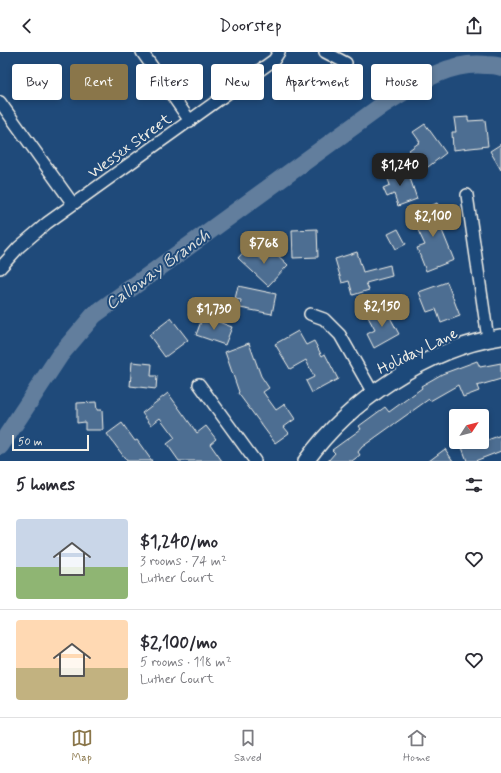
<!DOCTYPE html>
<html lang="en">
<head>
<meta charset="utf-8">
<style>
	:root { --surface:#fff; --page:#f2f2f3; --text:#2b2b33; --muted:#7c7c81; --line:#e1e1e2; --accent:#8a764a }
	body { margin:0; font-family:Mynerve,sans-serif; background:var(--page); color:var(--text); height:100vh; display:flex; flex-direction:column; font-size:15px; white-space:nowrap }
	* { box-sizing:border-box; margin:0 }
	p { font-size:13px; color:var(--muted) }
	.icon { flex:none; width:22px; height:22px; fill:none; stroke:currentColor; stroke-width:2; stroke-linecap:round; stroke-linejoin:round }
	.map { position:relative; height:409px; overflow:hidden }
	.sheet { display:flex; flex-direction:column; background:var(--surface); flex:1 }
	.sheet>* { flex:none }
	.banner { position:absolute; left:12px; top:12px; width:477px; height:36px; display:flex; gap:8px }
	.needle { width:26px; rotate:54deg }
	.tools { position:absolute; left:449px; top:357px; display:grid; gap:8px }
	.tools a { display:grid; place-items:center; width:40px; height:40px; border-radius:4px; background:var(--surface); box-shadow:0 2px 6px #0003; font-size:20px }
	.scale { position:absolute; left:12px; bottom:10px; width:77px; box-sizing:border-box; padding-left:4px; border:2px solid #f4f1e8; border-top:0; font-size:11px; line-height:14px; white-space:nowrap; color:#f4f1e8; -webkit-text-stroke:3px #1f4a7a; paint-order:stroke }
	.price { position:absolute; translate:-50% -34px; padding:0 9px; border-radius:8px; background:var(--accent); color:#fff; font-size:13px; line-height:26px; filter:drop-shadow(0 1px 2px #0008) }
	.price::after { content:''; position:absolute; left:50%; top:24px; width:12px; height:9px; margin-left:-6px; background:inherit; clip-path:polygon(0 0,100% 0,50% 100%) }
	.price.current { background:#222; color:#fff }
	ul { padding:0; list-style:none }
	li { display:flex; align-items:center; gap:12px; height:100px; padding:0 16px }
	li+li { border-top:1px solid var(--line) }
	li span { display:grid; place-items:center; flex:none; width:112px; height:80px; border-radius:4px; color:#555 }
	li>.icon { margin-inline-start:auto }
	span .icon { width:48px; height:48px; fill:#fffc; stroke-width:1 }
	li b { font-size:17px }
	h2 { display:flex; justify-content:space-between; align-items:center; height:48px; padding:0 16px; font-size:17px }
	.pill { padding:0 14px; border-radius:4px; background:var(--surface); box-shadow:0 2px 6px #0003; font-size:14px; line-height:36px }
	.pill.current { background:var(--accent); color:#fff }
	header { display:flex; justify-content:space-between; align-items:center; height:52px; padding:0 16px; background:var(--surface); font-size:18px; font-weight:600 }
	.tabs { display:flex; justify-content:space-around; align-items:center; height:56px; border-top:1px solid var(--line); background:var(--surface); font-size:11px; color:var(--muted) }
	.tabs a { display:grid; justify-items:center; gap:2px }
	.tabs .current { color:var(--accent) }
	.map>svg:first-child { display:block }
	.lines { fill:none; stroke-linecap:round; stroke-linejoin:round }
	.river { stroke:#627e9d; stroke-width:18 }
	.building { fill:#4d6e92; stroke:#f4f1e8 }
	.street-casing { stroke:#f4f1e8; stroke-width:14 }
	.secondary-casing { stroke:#f4f1e8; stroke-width:18 }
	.street { stroke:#1f4a7a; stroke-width:11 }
	.secondary { stroke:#1f4a7a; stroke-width:15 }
	.labels { text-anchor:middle; stroke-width:4; stroke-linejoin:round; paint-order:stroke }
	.street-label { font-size:16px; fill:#f4f1e8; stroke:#1f4a7a }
	.water-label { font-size:17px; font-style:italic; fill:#dee0dd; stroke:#1f4a7a }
</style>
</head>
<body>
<header><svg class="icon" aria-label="back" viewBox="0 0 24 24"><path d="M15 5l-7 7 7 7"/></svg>Doorstep<svg class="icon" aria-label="share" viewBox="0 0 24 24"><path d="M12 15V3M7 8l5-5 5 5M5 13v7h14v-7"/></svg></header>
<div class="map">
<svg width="501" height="409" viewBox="0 0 501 409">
	<rect width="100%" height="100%" fill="#1f4a7a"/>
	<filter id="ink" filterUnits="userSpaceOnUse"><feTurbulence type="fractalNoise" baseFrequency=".025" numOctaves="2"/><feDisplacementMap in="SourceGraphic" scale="8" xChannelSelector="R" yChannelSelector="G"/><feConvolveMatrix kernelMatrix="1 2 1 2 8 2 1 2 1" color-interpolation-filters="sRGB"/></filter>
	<g filter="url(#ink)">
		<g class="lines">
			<path class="river" d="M0,394l60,-91 34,-40 290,-211c31,-19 63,-43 102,-39 5,0 10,0 15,2"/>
		</g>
		<path class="building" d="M468,65v4l17,-1 3,26 -35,4 -1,-18h4l-2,-14z
			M425,72l21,29 -22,17 -15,-20 11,-8 -7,-10z
			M501,92v26l-11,-19z
			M398,115l3,8 7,-3 9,27 -19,7 -4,-12 -7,3 -4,-9 7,-3 -5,-14z
			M437,151l11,21 -7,4 13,32 -28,11 -9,-23 8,-3 -9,-19 7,-4 -5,-10z
			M317,177l1,28 -25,1 -1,-28z
			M398,177l8,15 -10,5 -8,-15z
			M248,195l14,13 10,-10 16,15 -20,21 -30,-28z
			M357,200l6,20 27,-7 2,11 -26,7 3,7 -16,5 -4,-14 -7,2 -7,-24z
			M447,230l13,34 -19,7 -5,-14 -9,3 -8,-20z
			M238,234l38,8 -4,20 -32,-6 1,-8 -6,-1z
			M385,256l14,26 -25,14 -7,-14 8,-4 -7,-13z
			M203,264l29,11 -7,18 -29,-10z
			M171,266l17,22 -23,17 -16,-22z
			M298,279l8,14 8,-4 8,15 3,-2 13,25 -26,14 -6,-12 8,-4 -8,-17 -16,9 -15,-25z
			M249,291l12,33 8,12 -6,4 13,18 9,-6 10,15 -11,8 5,6 -14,10 -37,-50 1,-1 -14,-40z
			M477,309l3,6 21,-4v16l-24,7 2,5 -16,6 -5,-12 -28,16 -1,-2 -67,48 -4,5 2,3 -8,6h-24l7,-8 -3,-3 29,-21 -2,-3 26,-19 4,5 33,-24 -1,-2 21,-12z
			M132,310l20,2 -1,12h6l-1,13 -26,-3z
			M168,341l29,40 9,-7 10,13 -6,5 12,17h-43l-12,-17 8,-6 -15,-20 -9,7 -9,-12z
			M96,350l1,8h5l1,20h-18v-8l-8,1v-20z
			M122,371l13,18 2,-1 15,21h-25l-20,-27z
			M501,383v16l-26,10h-8l-7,-19h22z
			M445,397l8,12h-24z"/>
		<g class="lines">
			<g class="street-casing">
				<path id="street" d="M142,0l48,69
					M325,0l21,11
					M0,50l73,102
					M467,143l21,144
					M0,216l19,-21 28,-24 227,-163 5,-8
					M310,262l14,5 16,16 33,58
					M199,332l56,77"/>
			</g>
			<g class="secondary-casing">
				<path id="secondary" d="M306,409c43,-60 121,-113 195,-124"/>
			</g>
			<use href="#street" class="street"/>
			<use href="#secondary" class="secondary"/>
		</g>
	</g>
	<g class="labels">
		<g class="street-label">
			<text transform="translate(129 93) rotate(-36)" y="6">Wessex Street</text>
			<text transform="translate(417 298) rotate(-26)" y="6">Holiday Lane</text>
		</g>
		<g class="water-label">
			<text transform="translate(157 217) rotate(-36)" y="6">Calloway Branch</text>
		</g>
	</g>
</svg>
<div class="tools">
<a><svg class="needle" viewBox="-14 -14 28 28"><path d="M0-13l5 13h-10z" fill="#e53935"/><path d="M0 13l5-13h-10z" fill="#7c7c81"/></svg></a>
</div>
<div class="scale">50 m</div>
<b class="price current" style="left:400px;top:135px">$1,240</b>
<b class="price" style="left:433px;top:186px">$2,100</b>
<b class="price" style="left:264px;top:213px">$768</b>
<b class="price" style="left:382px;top:276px">$2,150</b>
<b class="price" style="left:214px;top:279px">$1,730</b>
<div class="banner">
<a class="pill">Buy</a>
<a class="pill current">Rent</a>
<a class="pill">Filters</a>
<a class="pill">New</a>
<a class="pill">Apartment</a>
<a class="pill">House</a>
</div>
</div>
<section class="sheet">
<h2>5 homes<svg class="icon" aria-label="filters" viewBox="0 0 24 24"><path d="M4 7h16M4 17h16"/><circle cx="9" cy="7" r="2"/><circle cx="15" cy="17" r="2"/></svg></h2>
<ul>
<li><span style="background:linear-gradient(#c9d6e8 60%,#8fb573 0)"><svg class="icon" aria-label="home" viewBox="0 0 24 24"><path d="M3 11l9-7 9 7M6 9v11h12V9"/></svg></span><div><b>$1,240/mo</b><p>3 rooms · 74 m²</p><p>Luther Court</p></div><svg class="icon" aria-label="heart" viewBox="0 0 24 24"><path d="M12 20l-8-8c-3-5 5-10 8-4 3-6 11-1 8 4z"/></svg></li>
<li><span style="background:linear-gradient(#ffd9b3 60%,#c2b280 0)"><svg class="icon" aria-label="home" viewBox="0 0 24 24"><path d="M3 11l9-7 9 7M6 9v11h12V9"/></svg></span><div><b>$2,100/mo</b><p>5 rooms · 118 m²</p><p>Luther Court</p></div><svg class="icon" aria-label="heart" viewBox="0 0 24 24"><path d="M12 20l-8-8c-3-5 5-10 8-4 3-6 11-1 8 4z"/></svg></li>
</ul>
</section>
<nav class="tabs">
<a class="current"><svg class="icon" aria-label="map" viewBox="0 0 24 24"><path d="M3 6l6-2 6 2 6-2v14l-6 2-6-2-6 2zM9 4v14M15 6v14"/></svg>Map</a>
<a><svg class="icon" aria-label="saved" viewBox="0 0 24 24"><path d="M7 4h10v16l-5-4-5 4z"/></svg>Saved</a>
<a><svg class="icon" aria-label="home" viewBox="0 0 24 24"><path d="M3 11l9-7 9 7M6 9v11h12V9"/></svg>Home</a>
</nav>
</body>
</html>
